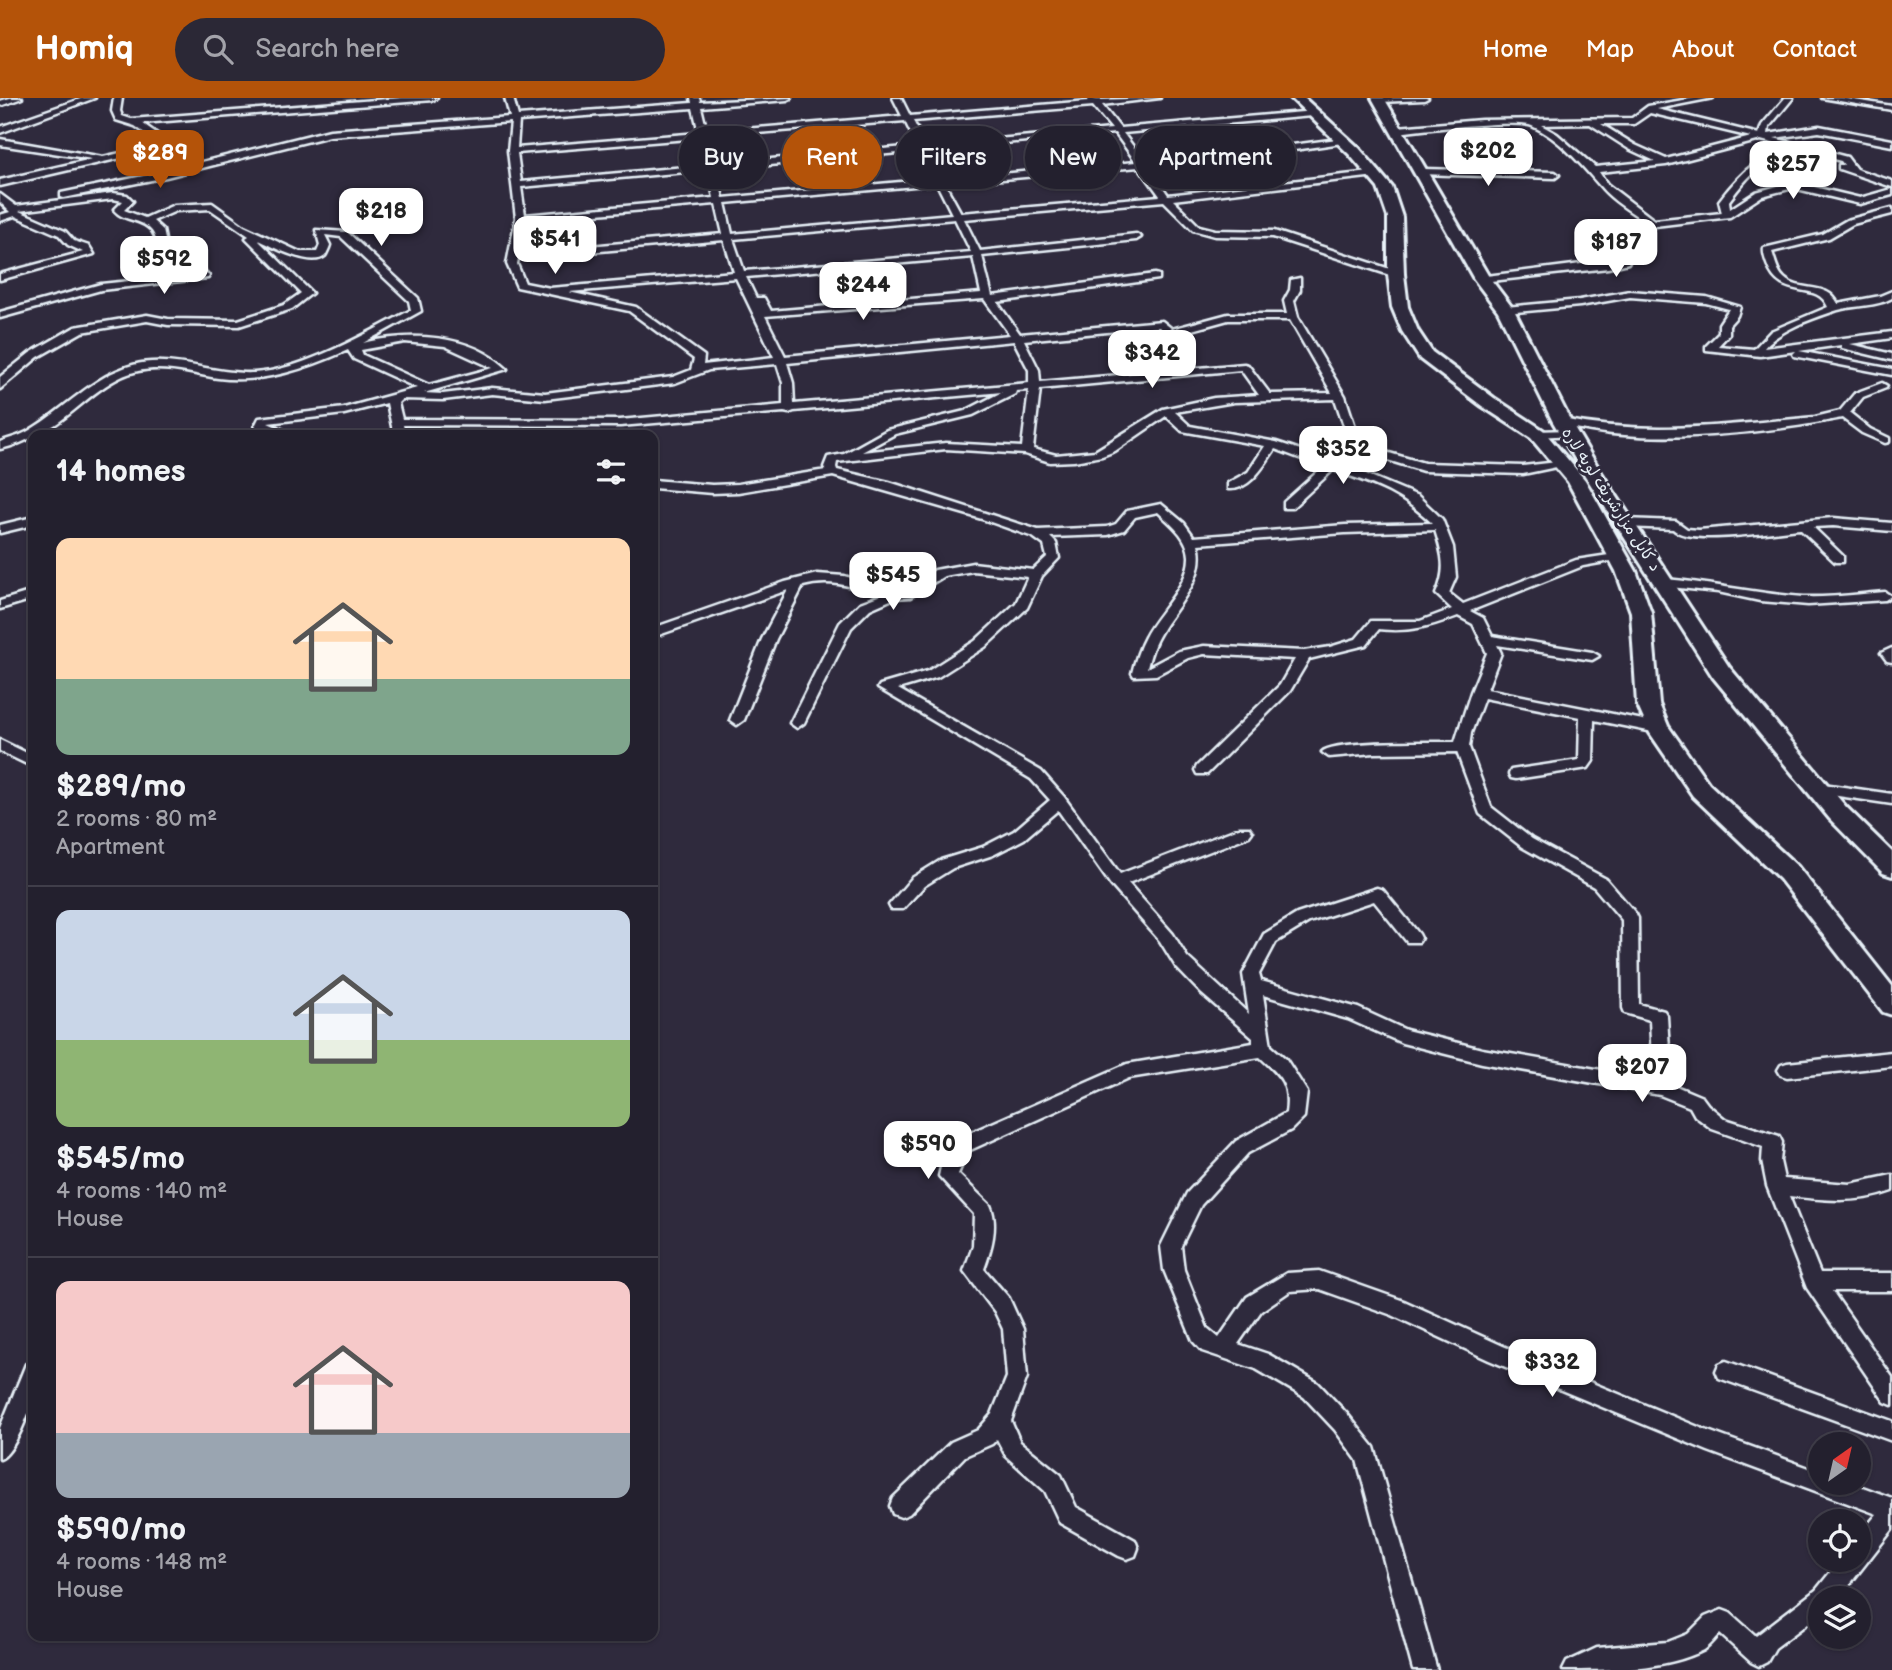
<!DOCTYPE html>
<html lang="en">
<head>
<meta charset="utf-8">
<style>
	:root { --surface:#23202e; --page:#2b2836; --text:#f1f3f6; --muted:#a3a3aa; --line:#403e4a; --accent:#b45309 }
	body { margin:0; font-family:"Balsamiq Sans","Playpen Sans Arabic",sans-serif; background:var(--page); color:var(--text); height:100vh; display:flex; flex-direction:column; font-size:26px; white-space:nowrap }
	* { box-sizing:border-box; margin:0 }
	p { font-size:23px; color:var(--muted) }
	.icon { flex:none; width:38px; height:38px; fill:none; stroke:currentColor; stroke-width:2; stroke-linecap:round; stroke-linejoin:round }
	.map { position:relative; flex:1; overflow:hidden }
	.details { position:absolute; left:28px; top:332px; width:630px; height:1211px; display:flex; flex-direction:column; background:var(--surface); border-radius:14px; box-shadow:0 2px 5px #0004,0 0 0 2px var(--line) }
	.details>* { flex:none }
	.hud { position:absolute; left:679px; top:28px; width:665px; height:63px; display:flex; gap:14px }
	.needle { width:46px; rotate:34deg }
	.controls { position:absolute; left:1808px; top:1334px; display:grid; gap:14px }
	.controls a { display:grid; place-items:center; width:63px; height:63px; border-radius:50%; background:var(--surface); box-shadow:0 2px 5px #0004,0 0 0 2px var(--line); font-size:35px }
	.price { position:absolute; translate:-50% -60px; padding:0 16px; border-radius:14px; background:#fff; color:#222; font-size:23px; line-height:46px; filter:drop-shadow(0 2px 4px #0008) }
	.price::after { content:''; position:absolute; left:50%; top:42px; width:21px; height:16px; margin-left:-10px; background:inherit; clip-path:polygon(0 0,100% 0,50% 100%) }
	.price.current { background:var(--accent); color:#fff }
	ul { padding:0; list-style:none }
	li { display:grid; align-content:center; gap:14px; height:371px; padding:0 28px }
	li+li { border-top:2px solid var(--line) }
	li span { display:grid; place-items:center; height:217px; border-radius:14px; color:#555 }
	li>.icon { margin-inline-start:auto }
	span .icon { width:126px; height:126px; fill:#fffc; stroke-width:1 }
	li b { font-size:30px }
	h2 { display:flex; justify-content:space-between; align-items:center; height:84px; padding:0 28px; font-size:30px }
	.chip { padding:0 24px; border-radius:32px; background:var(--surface); box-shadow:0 2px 5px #0004,0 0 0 2px var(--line); font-size:24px; line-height:63px }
	.chip.current { background:var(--accent); color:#fff }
	header { display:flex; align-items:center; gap:42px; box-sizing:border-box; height:98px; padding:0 35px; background:var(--accent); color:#fff }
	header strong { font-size:33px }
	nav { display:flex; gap:38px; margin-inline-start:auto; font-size:24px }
	.search { width:490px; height:63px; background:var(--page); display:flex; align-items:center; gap:18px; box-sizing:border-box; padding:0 24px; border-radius:38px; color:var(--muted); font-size:26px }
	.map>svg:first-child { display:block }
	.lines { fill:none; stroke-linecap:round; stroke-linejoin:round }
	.minor-casing { stroke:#e8f1f8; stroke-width:5 }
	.highway-casing { stroke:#e8f1f8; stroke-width:6 }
	.minor { fill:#2f2a3d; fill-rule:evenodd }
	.highway { fill:#2f2a3d; fill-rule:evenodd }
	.labels { text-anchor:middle; stroke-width:6; stroke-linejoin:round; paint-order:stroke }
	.far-street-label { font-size:16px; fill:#e8f1f8; stroke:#2f2a3d }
</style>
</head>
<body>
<header>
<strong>Homiq</strong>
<div class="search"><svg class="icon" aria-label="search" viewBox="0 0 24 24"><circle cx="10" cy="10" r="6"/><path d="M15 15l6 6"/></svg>Search here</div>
<nav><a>Home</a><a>Map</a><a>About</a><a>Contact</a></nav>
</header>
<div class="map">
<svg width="1892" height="1572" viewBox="0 0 1892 1572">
	<rect width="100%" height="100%" fill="#2f2a3d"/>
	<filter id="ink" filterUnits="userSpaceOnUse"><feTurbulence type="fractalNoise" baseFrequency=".0143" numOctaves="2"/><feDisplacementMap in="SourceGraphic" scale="14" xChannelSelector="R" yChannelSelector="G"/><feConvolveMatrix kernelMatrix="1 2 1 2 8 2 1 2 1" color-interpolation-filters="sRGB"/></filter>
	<g filter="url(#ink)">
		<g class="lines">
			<g class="minor-casing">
				<path id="minor" d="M10,0h12l-22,8v-5z
					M83,0h12l-95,35v-6z
					M114,0h8l-2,13 2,5 9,3 270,-21h36l-4,2 -291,23 28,20 16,23 144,-36 180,-13 -5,-19h8l5,18 174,-13 -1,-5h8l1,4 91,-4 -4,2 -86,7 6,25 195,-16 -9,-18h8l9,18 178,-15 1,-3 8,2 63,-2 -58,7 18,23 195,-17 1,2 -4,3 -189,17 21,28 89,-8 112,-15 1,2 -4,3 -109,16 -85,7 20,29 211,-24v4l-3,1 -203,24 26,26 16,4 59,1 125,41v4h-6l-120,-39 -58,-1 -22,-6 -29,-29 -200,18 16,32 156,-17 5,3 -5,3 -154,16 10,40 163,-22 4,1v4l-162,23 23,32 142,-13 10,8 56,-15h59l-3,-13 6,-11 1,-10 9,-2v12l-6,11 4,16 47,79 16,49 63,18 99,3 43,-5v4l-43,9 -100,-3 -71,-22 -17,-50 -101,3 -59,10 15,14 86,16 61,20 81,34 24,23 11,28 3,30 -7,16 14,11 113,-44 46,-7v6l-39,7 -113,45 13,7 9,18 100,16 7,4 -7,4 -95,-15 4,8 -14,36 171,34 5,2 2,3 -2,3 -5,2 -64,-13 -1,41 -5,7 -72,11 -5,-1 -2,-4 2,-4 68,-10 1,-43 -96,-19 -13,35 -2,14 22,60 41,32 74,40 30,35 2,4 1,86 25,7 3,5 4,68 31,13 6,8 17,14 54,17 3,6 -2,19 4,18 66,5 42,-9v16c-34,13 -67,9 -103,5l31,77h72v18h-60l60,86v28l-7,-3 -78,-114 -40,-102 -5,-25 1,-14 -51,-18 -17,-13 -5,-9 -30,-12 -178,-32 -80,-20 -54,-24 -85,-24 8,51 15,13 21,33 -3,25 -13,13 -43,23 -47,52 -20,41 3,24 23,58 12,10 28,-41 40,-24 32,-2 85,30 99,45 205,85 112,41v10h29l43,16v32l-53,68h-19v16l-45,34 -8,14 -8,4 -8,-4 -31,-28c-5,5 -10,12 -16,16 -38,20 -96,20 -141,20l4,-8 30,-14 71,-6 20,-8 17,-17 17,-7 8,3 26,23 60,-46 25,-31h17v-22l19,-23 -169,-63 -219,-91 -97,-45 -73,-26 -29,2 -29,20 -23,33 30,10 50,29 31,33 25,31 63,223h-24l-56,-210 -22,-30 -31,-33 -48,-28 -54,-18 -9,-10 -29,-71 -3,-24 26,-53 49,-52 50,-28c4,-29 -5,-37 -26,-56l-131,21 -161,73 -10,23 32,31c9,20 1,45 -6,64l25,29 14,31 4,48 -16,44 9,21 41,33 15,32 59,33 3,8 -3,8 -8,3 -8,-3 -59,-33 -15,-32 -39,-35 -9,-17 -5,5 -27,12 -56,58 -8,3 -8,-3 -3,-8 3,-8 58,-56 27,-12 14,-16 15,-37 -4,-48 -8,-17 -31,-41 9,-25 1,-32 -35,-38 3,-13 14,-24 171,-75 126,-21v-5l-52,-45 -25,-26 -16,-26 -49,-56 -53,-75 -34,29 -31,16 -40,13 -29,18 -21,23h-12l-2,-4 23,-27 29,-18 42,-13 31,-16 36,-31 -19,-21 -153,-91 2,-3 48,-14 47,-30 41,-38 12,-26 -55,-6 -29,5 -34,21 -15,1 -25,11 -19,19 -47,95 -7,5 -7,-5 50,-100 20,-20 21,-8c-27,-8 -51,-17 -78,-9l-27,53 -32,81 -7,5 -7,-5 32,-81 26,-49 -135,47v-9l132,-46 32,-8 27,2 49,14h9l33,-20 38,-7 60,7 14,-13 -3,-12 -11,-8 -51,-18 -149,-43 -95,16 -26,1 -59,-5v-8l59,5 26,-1 88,-14 -2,-3 4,-10 16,-3 43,-24 78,-19 37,-19 -208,19 -5,2 -5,-1 -164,14 -217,-1 3,11h-12l-7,-33 -43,11 -76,9 29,13h-18l-22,-8 -2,-2 4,-8 85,-10 73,-20 -63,-29 -6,-9c-40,18 -85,34 -130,28 -27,-4 -52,-13 -80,-7 -39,9 -64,46 -99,63 -11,6 -25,12 -39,15v-7c10,-4 21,-6 30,-12 34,-20 63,-54 103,-65 39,-11 80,10 121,8 50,-3 113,-40 157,-63l-2,-9 -68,-64 -16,-2 5,10c0,1 -4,10 -5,11 -13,12 -54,-10 -67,-16l54,53 -20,16 -53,17 -71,-1 -21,-4 -65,11 -44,25 -38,32v-12l30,-24 45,-26 72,-12 21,4 70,1 46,-15 17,-12 -55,-55 3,-2 -39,-27 -34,2 -23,10 10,9 4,19 36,20 6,7 -1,2 -107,12 -101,28v-6l101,-28 96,-10 -37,-22c-3,-7 -4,-17 -9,-22 -10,-12 -27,-8 -37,-20l9,-9 -10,-2 -94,12 46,20 9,10 15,5 5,8 -94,26v-6l83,-22 -15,-7 -9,-10 -44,-19 -15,5v-6l10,-3 -10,-10v-8l16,12 97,-13 14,2 6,6 -9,9 21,8 29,-13 38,-2 32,23 56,26h17l3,-7 -4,-15 31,2 71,66 3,13 -58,32c47,-11 106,-10 144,26l-83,24 19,1 49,-6 53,5 128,-16 18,-7 3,-11 -65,-48 -112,-24 -10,-23 9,-46 -8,-67 3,-29 -181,14 -164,41 -102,21 -3,-1v-4l102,-21 14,-6 -13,-18 -164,38v-6l92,-21 -92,-14v-6l103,18 57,-13 -25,-18 -19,-6 -4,-9zM1093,8l19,23 -186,16 -13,-24zM693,10l6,25 -182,15 2,-27zM905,23l12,25 -202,18 -6,-27zM1115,35l21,29 -193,17 -15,-29zM700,40l7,27 -186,17 -4,-29zM920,53l14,28 -211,19 -7,-28zM1139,69l21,29 -199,17 -16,-29zM708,72l6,28 -189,17 -4,-28zM937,86l15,30 -220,20 -7,-31zM716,106l7,30 -134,12 -5,3 5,3 135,-12 10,32 -184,16 -25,-5 -8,-19 8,-44zM955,121l16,33 -227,19 -11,-32zM973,159l8,36 -210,18 -7,-13h-8l-10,-21zM736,180l38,79 -71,8 1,-9 -68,-49 -67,-15zM984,201l26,36 -225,21 -20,-40zM1228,222h62l42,73 -62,1 -22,-29 -4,-1 -204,18 -1,-12 -15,-30 135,-13 11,9zM1014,243l15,29v13l-235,21 -1,-21 -6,-20zM405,244l40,4 48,22 -64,17 -66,-30 -2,-5zM777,266l6,19v22l-163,15 -218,-1 -4,-16 4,-4 41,1 49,-6 53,5 130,-16 34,-13zM1241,272l18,25 -45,3 -51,11 -68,42 -39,4 -23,-6 7,-60zM1029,292l-7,57 -76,-4 -84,9 33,-18 78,-19 42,-21 1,-3zM1166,318l16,15 83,15 -17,26 -20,11v6c22,2 36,-24 47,-40l48,18 -39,35v6h8l41,-38c42,15 65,21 99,53l-87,2 -151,12 -10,-14 -23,-19 -34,7 -11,13 -9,3 -69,3 -149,-48 -52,-12 -1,-3 1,-5 109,-13 79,5 25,8 24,-1 28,-5 13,-5zM1158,414c13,12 30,25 31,44 1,29 -32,57 -44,81 -6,11 -10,24 -13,36l2,3 22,-1 32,-17 16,-4 91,5 -15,26 -83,81 -2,4 2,4h10l83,-83 19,-32 57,-14 13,-16c30,4 52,-3 79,-13l15,8 14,29 -16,39 -16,50c-22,0 -122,-2 -133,10l7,5 45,-4 83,-1 23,62 42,33 72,40 28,33 1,88 2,5 25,7 3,59 -171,-30 -76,-19 -48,-22 -97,-27 -2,-7 17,-32 33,-20 65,-21 33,41h12l2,-4 -2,-4 -36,-44 -6,-2 -80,26 -33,20 -21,40 6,40 -62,-57 -14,-23 -45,-51 121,-47 3,-4 -3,-4h-10l-119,46 -56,-77 -23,-26 -143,-82 40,-12 47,-30 42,-39 15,-32 17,-18 -3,-15 -6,-6 58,-2 16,-5 11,-13zM1435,432c8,25 12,40 1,64l16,15 -32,12h-49l-15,18 -26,8 -26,4 -100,-5 -25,5 -32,17c3,-13 7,-25 14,-36 16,-27 46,-54 37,-88l147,-11z
					M1378,0h50l-4,2 -44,2 -4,-2z
					M1695,0h18l-56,11 102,25 3,-9 23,-27h8l-24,29 -1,7 51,-8 73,14v6l-73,-14 -45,6 73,19 9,12 36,12v6l-53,-18v-4h5l-3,-4 -80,-21 -95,25 -67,7 8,12 47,36 68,-7 -3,-12c19,-25 55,-66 89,-46 -8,4 -18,0 -27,2 -23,5 -39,27 -52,44l1,8 26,-17 37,-10 67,16 32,-9v6l-32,9 -67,-16 -31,8 -32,21 -75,9 -16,17 -11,20 -20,5 -126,14 -4,-1v-4l143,-18 11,-19 15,-17c-15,-11 -35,-22 -47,-37 -18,-21 -41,-48 -68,-60 -18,-7 -110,4 -135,7l-4,-3 4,-3 84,-7 151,-2 16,-12zM1650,15l101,24 -85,22 -31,-14 -34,-21h33zM1590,26l39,25 26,12 -60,6 -38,-33 -16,-9z
					M1822,0h20l50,8v4z
					M1422,71l133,3 4,3 -4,3 -136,-4 -1,-2z
					M1892,110v6l-39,10 -24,14 -57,14c3,8 5,20 12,26 15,15 44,3 54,26l42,-8 12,-5v7c-16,9 -37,7 -54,12 -24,8 -58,19 -74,38l128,-16v6l-42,6 42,10v6l-50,-12 -1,-3 -42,6 93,18v6l-98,-19 -1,-2 3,-3 -36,5 -54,-6v-4l13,-13v-9l10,-15 -23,-6 -76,-6 -50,9 -74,7 -5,-3 5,-3 74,-7 50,-9 76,6 34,10 -3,9 -8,9v9l-11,12 36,3 17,-18 57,-24c-11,-28 -48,-4 -61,-43 -2,-6 -4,-11 -3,-16l59,-14 24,-14z
					M1882,285l5,3 -1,2 -23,9 -13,16 20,16 19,9v4l-4,1 -23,-10 -20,-15c-74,15 -187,27 -261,11 -8,-1 -18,-2 -25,-7l6,-3c85,17 168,6 253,-2l25,-6 15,-18z
					M1569,332l4,1v4l-36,2 -6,-3 6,-3z
					M33,419v8l-33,8v-8z
					M1833,420l59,5v8l-59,-5 -20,1 30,29v6h-8l-35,-33c-27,2 -111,17 -127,0l-48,-2 -6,-4 6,-4 51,2 11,8 12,1z
					M1665,481c47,4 92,15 139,18 27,1 55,-3 81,-5l6,4 -6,4 -77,5 -48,-4 -42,-9 -58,-6 -1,-3z
					M33,493v8l-33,10v-8z
					M1892,550v14l-5,-1 -6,-8z
					M0,642l33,16v11l-33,-16z
					M1816,685l76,11v10l-81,-12 -2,-4z
					M1892,954v14l-105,11 -6,-2 -3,-5 3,-5 6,-2z
					M33,1263c0,11 2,23 0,34 -2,15 -19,58 -33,64v-31l26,-64z
					M1726,1263l166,60v20l-173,-63 -3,-7 3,-7z"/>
			</g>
			<g class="highway-casing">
				<path id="highway" d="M1291,0h13l55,50 33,39 10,30 2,57 4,33 10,24 14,21 62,46 49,32 42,50 51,91 15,41 8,92 9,22 41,58 89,83 94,119v29l-9,-3 -103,-133 -87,-83 -43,-63 -13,-29 -6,-92 -15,-41 -48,-89 -37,-44 -49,-32 -62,-47 -18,-28 -10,-24 -4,-33v-57l-10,-29 -29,-34z
					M1372,0h12l105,179 25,33 57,112 31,52 127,193 117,140 46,45v24l-9,-3 -53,-54 -117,-142 -129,-203 -31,-52 -55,-111 -24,-32z"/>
			</g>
			<use href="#minor" class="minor"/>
			<use href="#highway" class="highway"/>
		</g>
	</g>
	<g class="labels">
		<g class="far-street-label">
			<text transform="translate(1612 401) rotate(57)" y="6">د کابل مزارشریف لویه لاره</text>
		</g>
	</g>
</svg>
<div class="controls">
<a><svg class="needle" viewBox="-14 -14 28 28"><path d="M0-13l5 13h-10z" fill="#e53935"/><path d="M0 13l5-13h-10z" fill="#a3a3aa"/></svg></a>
<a><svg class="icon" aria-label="locate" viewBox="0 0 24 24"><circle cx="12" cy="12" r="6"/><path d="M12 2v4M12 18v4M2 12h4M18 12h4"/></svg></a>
<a><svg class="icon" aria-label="layers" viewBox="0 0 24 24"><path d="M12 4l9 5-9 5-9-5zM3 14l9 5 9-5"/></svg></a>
</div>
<b class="price" style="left:1488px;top:90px">$202</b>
<b class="price current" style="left:160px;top:92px">$289</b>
<b class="price" style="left:1793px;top:103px">$257</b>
<b class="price" style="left:381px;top:150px">$218</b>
<b class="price" style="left:555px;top:178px">$541</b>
<b class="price" style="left:1616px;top:181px">$187</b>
<b class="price" style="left:164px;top:198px">$592</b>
<b class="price" style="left:863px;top:224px">$244</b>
<b class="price" style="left:1152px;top:292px">$342</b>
<b class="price" style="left:1343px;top:388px">$352</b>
<b class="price" style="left:893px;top:514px">$545</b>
<b class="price" style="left:1642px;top:1006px">$207</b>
<b class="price" style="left:928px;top:1083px">$590</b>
<b class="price" style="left:1552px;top:1301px">$332</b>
<div class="hud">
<a class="chip">Buy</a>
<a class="chip current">Rent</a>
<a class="chip">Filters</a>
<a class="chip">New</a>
<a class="chip">Apartment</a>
</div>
<section class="details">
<h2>14 homes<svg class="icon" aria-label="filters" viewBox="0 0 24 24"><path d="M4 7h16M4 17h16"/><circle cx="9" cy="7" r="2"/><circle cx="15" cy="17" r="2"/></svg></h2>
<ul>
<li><span style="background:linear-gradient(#ffd9b3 65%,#7fa58c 0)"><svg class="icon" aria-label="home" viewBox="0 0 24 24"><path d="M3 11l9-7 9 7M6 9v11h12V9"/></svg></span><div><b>$289/mo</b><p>2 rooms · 80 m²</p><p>Apartment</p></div></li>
<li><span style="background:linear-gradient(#c9d6e8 60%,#8fb573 0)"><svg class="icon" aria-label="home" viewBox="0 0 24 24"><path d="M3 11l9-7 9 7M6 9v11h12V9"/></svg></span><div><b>$545/mo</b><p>4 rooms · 140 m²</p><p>House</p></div></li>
<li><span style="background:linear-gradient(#f6c9c9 70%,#9aa5b1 0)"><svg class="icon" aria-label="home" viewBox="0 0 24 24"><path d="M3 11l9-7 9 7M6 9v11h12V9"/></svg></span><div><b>$590/mo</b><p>4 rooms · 148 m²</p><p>House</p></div></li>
</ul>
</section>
</div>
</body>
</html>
